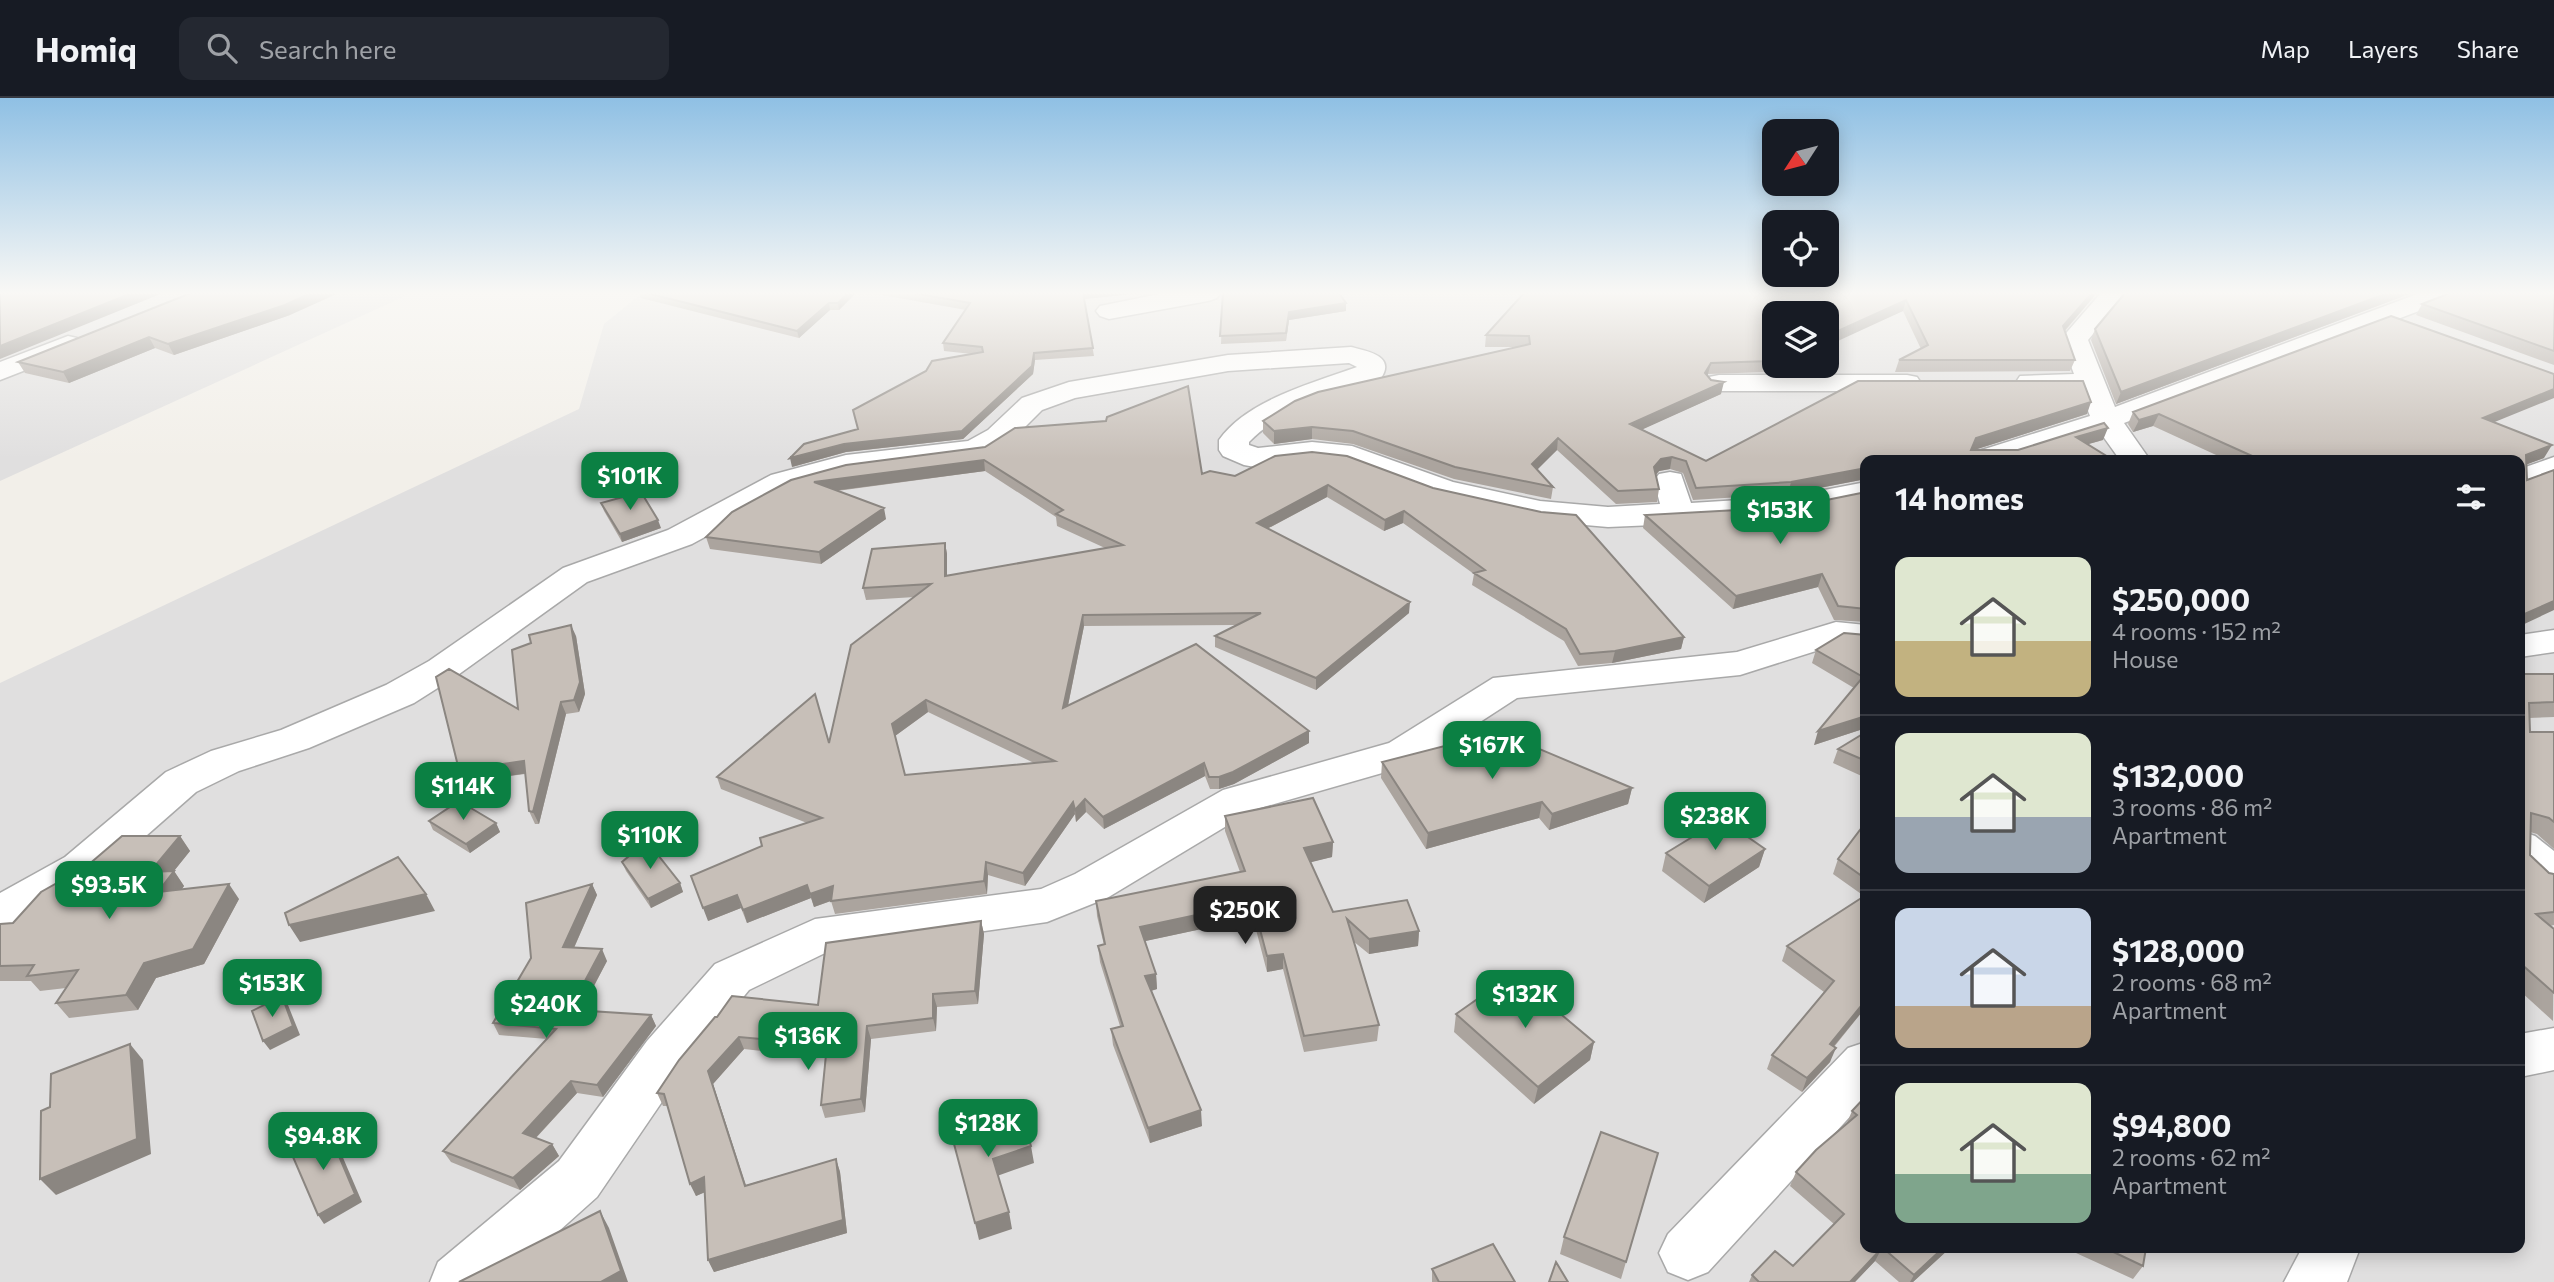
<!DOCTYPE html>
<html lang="en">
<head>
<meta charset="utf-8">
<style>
	:root { --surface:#171b24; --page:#242831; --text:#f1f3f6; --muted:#9ea1a6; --line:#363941; --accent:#0b8043 }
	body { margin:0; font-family:Commissioner,sans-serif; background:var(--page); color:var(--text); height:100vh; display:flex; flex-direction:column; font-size:26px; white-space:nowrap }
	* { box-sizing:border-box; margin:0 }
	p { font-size:23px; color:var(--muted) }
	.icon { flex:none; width:38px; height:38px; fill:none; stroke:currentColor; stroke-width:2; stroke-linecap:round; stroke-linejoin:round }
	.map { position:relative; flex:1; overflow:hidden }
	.details { position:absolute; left:1860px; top:357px; width:665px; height:798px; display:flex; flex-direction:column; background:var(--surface); border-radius:14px; box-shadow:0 4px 18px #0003 }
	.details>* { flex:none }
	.needle { width:46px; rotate:234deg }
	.buttons { position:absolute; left:1762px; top:21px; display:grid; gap:14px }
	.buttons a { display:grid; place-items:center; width:77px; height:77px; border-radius:14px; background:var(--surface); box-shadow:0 4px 18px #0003; font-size:35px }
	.price { position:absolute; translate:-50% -60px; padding:0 16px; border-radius:14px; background:var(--accent); color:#fff; font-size:23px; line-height:46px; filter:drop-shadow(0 2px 4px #0008) }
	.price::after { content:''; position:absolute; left:50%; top:42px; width:21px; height:16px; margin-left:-10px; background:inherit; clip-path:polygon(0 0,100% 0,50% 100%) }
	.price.active { background:#222; color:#fff }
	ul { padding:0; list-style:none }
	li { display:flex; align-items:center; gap:21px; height:175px; padding:0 35px }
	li+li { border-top:2px solid var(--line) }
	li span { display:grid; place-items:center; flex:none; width:196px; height:140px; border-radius:14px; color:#555 }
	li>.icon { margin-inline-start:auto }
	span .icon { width:84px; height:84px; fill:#fffc; stroke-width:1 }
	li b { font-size:30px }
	h2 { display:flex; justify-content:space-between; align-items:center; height:84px; padding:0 35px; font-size:30px }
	header { display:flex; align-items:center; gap:42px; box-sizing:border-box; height:98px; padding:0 35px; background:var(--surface); border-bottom:2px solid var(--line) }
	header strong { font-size:33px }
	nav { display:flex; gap:38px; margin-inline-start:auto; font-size:24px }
	.search { width:490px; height:63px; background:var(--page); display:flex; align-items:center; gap:18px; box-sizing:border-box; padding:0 24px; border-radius:14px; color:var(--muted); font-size:26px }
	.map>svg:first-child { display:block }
	.residential { fill:#e0dfdf; fill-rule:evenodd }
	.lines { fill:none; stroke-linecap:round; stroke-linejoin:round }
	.street-casing { stroke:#a9a9a9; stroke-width:3 }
	.street { fill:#fff; fill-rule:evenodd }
	.wall { fill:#aba49e; fill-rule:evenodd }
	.shaded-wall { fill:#8b8681 }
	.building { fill:#c7bfb8; stroke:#8b8681; stroke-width:2; fill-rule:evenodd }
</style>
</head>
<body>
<header>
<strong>Homiq</strong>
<div class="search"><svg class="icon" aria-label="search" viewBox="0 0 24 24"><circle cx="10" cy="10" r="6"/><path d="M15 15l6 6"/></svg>Search here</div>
<nav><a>Map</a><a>Layers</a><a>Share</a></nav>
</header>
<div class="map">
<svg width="2554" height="1184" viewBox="0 0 2554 1184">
	<rect width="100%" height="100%" fill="#f2efe9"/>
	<path class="residential" d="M0,195h412l-412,188z
		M642,195h1912v989h-2554v-599l579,-274 25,-85zM1774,215h53v53h-53zM1866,362h654v788h-654z"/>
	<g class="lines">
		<g class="street-casing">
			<path id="street" d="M1164,195h56l-3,5 -9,3 -99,18 -9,-3 -4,-5 4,-5z
				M2101,195h26l-39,47 27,67 305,-114h36l-3,5 -329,125 26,37h-30l-20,-28 -87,28h-45l4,-7 118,-37 -10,-26 -60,-2 -4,-6 4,-6 54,-2 -13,-35z
				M68,238l9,2 4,6 -4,6 -77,30v-18z
				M1351,249c16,4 45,9 30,31 -45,16 -98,29 -132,64v3l9,3 54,-6 40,4 101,36 87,19 68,6 52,-3 -6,-23 5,-7 11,-2 11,2 10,29 97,-6 78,-15v19l-78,16 -110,7 -70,3 -68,-6 -107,-24 -86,-33 -35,-4 -57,7 -11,-2 -21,-9 -4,-6v-10c28,-40 94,-57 138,-73l-8,-4 -121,8 -153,27 -33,12 -32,32 -24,13 -138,18 -55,16 -101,55 -105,38 -132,95 -41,26 -105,45 -70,23 -43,21 -99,87 -65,38 -32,10v-34l65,-36 101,-85 45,-21 70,-21 105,-45 43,-24 134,-93 105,-38 103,-55 75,-20 122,-14 20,-11 34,-32 47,-16 159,-27z
				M1719,277h188l10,2 4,6 -4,6 -10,2h-188l-10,-2 -4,-6 4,-6z
				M2554,359v20l-34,13v-21z
				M1836,524l30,3v22l-28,-3 -98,31 -223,23 -100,65 -164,47 -146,88 -60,24 -224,32 -74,36 -66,81 -86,126 -95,85h-72l8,-20 121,-101 88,-120 68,-77 100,-45 226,-30 34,-15 148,-84 166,-47 104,-65 244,-26z
				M2554,532v22l-34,5v-22z
				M2520,733l15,5 19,15v40l-16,-4 -18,-16z
				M2554,930v42l-34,7v-43z
				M1866,944v57l-158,173 -20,8 -20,-8 -9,-19 9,-19 180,-186z
				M2302,1150h58l-13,34h-63z"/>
		</g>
		<use href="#street" class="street"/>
	</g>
	<path class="wall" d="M191,195l99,22 -116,40 -19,-7 -86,35 -44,-10 -7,-11z
		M639,195h217l-17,17h-9l-31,28 -158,-40z
		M871,195h273l-60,6 10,57 -59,4 -2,14 -70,65 -117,13 -54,15 66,-38 -5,-19 119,-56 -28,-3 -1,-8 23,-33z
		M1223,195l123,18 -57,9 -3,21 -65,3z
		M1524,195h573l-32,38 10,29 -5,11 -175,1 4,-12 22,-11 -18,-38 -129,55 -6,6 -60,2v2l13,18 -79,35 64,32 381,-47 -113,36h44l85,-10 -15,4 25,16h-247v19l-78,15 -95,6 -10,-27 -13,-4 -11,2 -3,4 3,14 -2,13 -41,2 -59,-54 -20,19 16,18 -2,12 -97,-20 -101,-35 -41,-5 -38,5 -11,-11v-12l252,-74h-30l1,-12z
		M2412,195l-296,111 -25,-64 4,-11z
		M2554,195v72l-138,-50 6,-11z
		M2133,314l361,11 50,35 -18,6 -6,-4h-293l-74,-34 -20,6 -5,-8z
		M985,349l217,27 33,2 77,-24 372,185 -3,12 -69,14 -34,3 -14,-25 -92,-56 2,-11 -71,-51 -19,8 -57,-34 -60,32 142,84 -93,77 -101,-43v-11l21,-11 -152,1 -16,80 241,37 -75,41 -15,5h-9l-5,-13 -101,53 -18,-17 -10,10 -1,-8 -50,72 -37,-11 -1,19 -152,20 -4,-13 -17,6 -3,-9 -64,25 -6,-15 -33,13 54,-75 45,-23 -86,-34 -4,-12 112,-34 86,-146 -49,3 -3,-12 82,-45 2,11v22l158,-28 -48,-22 -1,-9 -71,-46 -148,20 49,28 -65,45 -111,-15 -4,-12 26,-25zM928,614l106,51 -129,12 -10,-39z
		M1866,394v130l-32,-2 -16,-33 -85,22 -90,-81 2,-13 147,-8z
		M601,405l60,25 -39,14 -18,-31z
		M1866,537v93l-52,17 40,-57 -42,-25 4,-13z
		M576,538l9,58 -6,18 -13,2 -27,110h-4l-6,-13 -4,-37 -60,8 -6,-12 59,-61z
		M2520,576h34v43l-25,1 1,14h24v117l-17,-15 -7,-2v23l19,18 5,1v51l-4,1 4,3 -1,92 -33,-30z
		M1866,634v46l-33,-15 5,-14z
		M1382,664l250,26 -4,16 -79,26 -10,-12 -113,31 -45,-71z
		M1225,718l108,26 -1,15 -22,5 23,50 86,19 -1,15 -49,8 -16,-13 26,84 -2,16 -73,11 -21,-83 -16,3 -14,-54 -108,23 11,33 1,15 -6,2 51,135 -52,17 -37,-98 -2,-16 9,-3 -20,-64 -2,-16 6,-1 -7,-29 -1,-15 144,-29 -15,-41z
		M429,723l67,2 4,9 -30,21 -37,-23z
		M1866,724v185l-32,40 -4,15 -28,30 -35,-23 5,-14 52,-63 -42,-31 5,-15 77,-50 -31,-22 5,-15z
		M180,738l10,15 -16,20 10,15 -2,3 57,10 -35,65 -48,14 -18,32 -69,8 -13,-15 10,-15 -26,3 -9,-10h-31v-57l13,-1z
		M1765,751l-6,18 -55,36 -42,-32 4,-18z
		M622,764l58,21 3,9 -32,16 -25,-37z
		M592,786l5,11 -23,53 33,13 -26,50 70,4 5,11 -53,71 -26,-4 -41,45 16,6 7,12 -39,34 -69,-28 -8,-11 104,-112 -48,-4 -6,-12z
		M981,823l3,13 -6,70 -41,3 -1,24 -65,8 -6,73 -40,6 -4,-13 4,-47 -81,-9 -31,35 33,101 90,-26 4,13 7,61 -133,39 -6,-12 -3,-68 -9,4 -28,-90h-5l-6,-13 22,-33 139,-55z
		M1456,916l138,28 -4,18 -56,44 -80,-72z
		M1866,998v152h84l-37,34h-14l-24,-21 -20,21h-106l3,-7 41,-9 41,-42 -44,-38 6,-14 50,-47 6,-14z
		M1658,1055l-37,126 -61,-25 4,-17z
		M2077,1150h69l-3,18 -10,13 -57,-26z
		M1432,1171l83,13h-83z"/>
	<path class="shaded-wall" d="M132,195h31l-163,66v-13z
		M311,195h28l-49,22 -116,40 -6,-11z
		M848,195h8l-17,17 -1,-7z
		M1082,195h62l-61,6z
		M2092,195h5l-38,44 4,-11z
		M2388,195h24l-296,111 5,-12z
		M1906,202l-3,11 -76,35v-10z
		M829,205l1,7 -31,28 -2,-7z
		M1346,205v8l-57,9 -3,21 3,-29z
		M149,239l6,11 -86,35 -6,-11z
		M1034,255l1,7 -2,14 -70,65 -117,13 -54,15 -2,-9z
		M1774,261v7h8l-14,6 3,-11z
		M1711,265l-3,11 -5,10 2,-11z
		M1724,284l-3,12 -93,42 2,-12z
		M2554,291v9l-79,32 8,-12z
		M2091,304l-4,12 -116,37 -4,9 9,-22z
		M2159,316l-6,12 -20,6 6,-12z
		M1312,329v12l-38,5v-13z
		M2108,330l-5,12 -32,9 5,-12z
		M1558,340l-1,12 -26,26 1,-12z
		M2552,347l-8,13 -24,9 6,-12z
		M1672,359l-2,12 -11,2 -7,8 2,-12 7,-8z
		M984,362l1,11 -168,22 -3,-11z
		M1866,370v11l-78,15 3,-12z
		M1328,387l-1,12 -70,37v-11z
		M884,410l2,11 -65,45 -2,-12z
		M1404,413l-1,12 -19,8 1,-11z
		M658,422l3,8 -39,14 -2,-8z
		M945,445l2,11v34l-2,-12z
		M1822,476l-4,13 -85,22 3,-13z
		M2554,503v9l-34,16v-10z
		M1410,504l-1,11 -93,77v-12z
		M1083,517l1,11 -19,94 -2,-12z
		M571,527l5,11 9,58 -6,18 -5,-12z
		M1684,539l-3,12 -69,14 3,-12z
		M926,602l2,12 -33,24 -3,-12z
		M561,604l5,12 -27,110 -6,-12z
		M1866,618v12l-52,17 4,-14z
		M1309,633v12l-75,41 -15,5v-12z
		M524,663l5,12 -64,9 -6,-12z
		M1204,665l1,13 -101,53 -1,-12z
		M1632,690l-4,16 -79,26 3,-16z
		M1085,701l1,13 -10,10 -1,-12z
		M1073,704l2,12 -50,72 -2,-13z
		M1542,704l-3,16 -113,31 2,-16z
		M496,725l4,9 -30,21 -4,-9z
		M180,738l10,15 -29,36 -11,-15z
		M1333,744l-1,15 -28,7v-16z
		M1765,751l-6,18 -55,36 5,-17z
		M986,764l2,13 -1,19 -3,-13z
		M174,773l10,15 -15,21 -11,-15z
		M680,785l3,9 -32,16 -3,-9z
		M229,786l10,15 -35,65 -48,14 -18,32 -12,-15 18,-32z
		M592,786l5,11 -28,64 -6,-12z
		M807,787l4,13 -64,25 -4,-13z
		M833,788l3,13 -22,8 -4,-13z
		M426,796l9,17 -135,31 -11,-17z
		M737,797l4,13 -33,13 -5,-13z
		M1253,805v15l-112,24 -1,-15z
		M981,823l3,13 -6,70 -3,-13z
		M1419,833l-1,15 -49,8v-15z
		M602,851l5,12 -38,72 -6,-11z
		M1283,856v15l-16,3v-16z
		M1156,876l1,15 -10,3 -2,-16z
		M933,896l4,13 -1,24 -3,-13z
		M282,898l6,9 12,30 -30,15 -7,-9z
		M1866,902v7l-42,51 6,-14z
		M651,917l5,11 -53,71 -6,-12z
		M867,928l4,13 -6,73 -4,-13z
		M739,939l5,12 -31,35 37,115 -5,-13 -37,-115z
		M1594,944l-4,18 -56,44 4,-17z
		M130,946l13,16 8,94 -95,41 -16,-16z
		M1836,950l-6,14 -28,30 5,-14z
		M571,983l6,12 -48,52 -6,-12z
		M1201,1012l1,16 -52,17 -2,-15z
		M328,1032l7,9 27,63 -38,22 -6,-9z
		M552,1046l7,12 -39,34 -7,-12z
		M1031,1048l3,17 -37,13 -4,-17z
		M836,1061l4,13 7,61 -133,39 -6,-12z
		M704,1079l6,13 -14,6 -6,-12z
		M600,1113l9,17 19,54h-27z
		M1009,1114l3,17 -33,11 -4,-17z
		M1882,1150l-7,13 -20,21h-5z
		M1943,1150h7l-37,34h-3l4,-7z"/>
	<path class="building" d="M0,195h132l-132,53z
		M191,195h120l-26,12 -117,39 -19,-7 -86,35 -45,-10z
		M647,195h201l-10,10h-9l-32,28z
		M914,195h169l10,55 -59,5 -2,13 -70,65 -118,13 -54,14 14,-14 54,-15 -5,-19 73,-39 6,-10 51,-9 -1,-5 -39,-4 27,-40z
		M1223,195h116l7,10 -57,9 -3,21 -66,3z
		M1524,195h568l-29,33 12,34h-176l29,-15 -22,-45 -79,36v-23h-53v46l-3,2 -60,2 -6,10 6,7 13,2 -94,42 76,37 152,-80h225l8,21 -115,36 -5,12h47l86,-27 4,5 -32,9 37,23h-247v8l-75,14 -95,6 -10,-27 -14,-4 -11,2 -7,8 5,22 -41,2 -60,-53 -26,26 21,23 -98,-20 -102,-36 -41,-4 -38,4 -11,-10 32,-20 23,-9 212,-48 -1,-8 -43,-1z
		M2125,195h263l-267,99 -26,-63z
		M2450,195h104v58l-132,-47z
		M2391,218l163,58v15l-71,29 69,27 -26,10 1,25 27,-10v131l-34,15v-156h-282l12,-5 -91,-41 -20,6 -6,-8z
		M1188,288l14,88 8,-3 25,5 40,-20 37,-4 35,4 86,32 108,24 35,3 108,122 -69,14 -35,3 -14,-25 -92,-56 11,-3 -81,-59 -19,9 -57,-35 -71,38 153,79 -94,76 -101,-42 46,-23 -178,2 -20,93 133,-64 113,87 -76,41 -14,5h-10l-5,-14 -101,54 -18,-18 -10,11 -2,-8 -50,71 -37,-11 -2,19 -153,20 2,-15 -23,8 -3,-9 -64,25 -6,-15 -34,13 -12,-32 71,-30 -2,-8 62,-20 -105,-41 98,-83 14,49 22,-98 80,-61 -68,4 9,-39 73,-6v33l178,-31 -67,-31 7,-4 -79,-50 -170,22 70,26 -65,44 -113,-15 26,-25 59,-32 55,-15 139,-18 30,-19 91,-7 1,-4zM926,602l129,61 -150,14 -13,-51z
		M641,394l17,28 -38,14 -19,-31z
		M1866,394v117l-28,-3 -16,-32 -86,22 -91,-81 147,-8z
		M571,527l9,57 -6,18 -13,2 -28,110 -4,-1 -5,-50 -65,9 -23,-93 13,-8 69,40 -6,-59 19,-7 -2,-8z
		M1844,535l22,2v81l-48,15 45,-54 -47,-27z
		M2520,576h34v28l-25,1 1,29h24v90l-5,-4 -18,-5 -1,42 19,18 5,1v38l-18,2 18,15v64l-34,-30z
		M1499,634l133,56 -80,26 -10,-12 -114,31 -46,-71z
		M1866,634v29l-28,-12z
		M1313,700l20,44 -29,6 29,64 74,-12 12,31 -50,8 -22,-20 32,106 -75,11 -21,-82 -16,2 -14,-53 -113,24 16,47 -11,2 56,134 -53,18 -37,-99 12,-3 -25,-80 7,-2 -9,-43 149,-30 -20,-55z
		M459,703l37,22 -30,21 -37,-23z
		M1722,721l43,30 -56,37 -43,-33z
		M1866,724v57l-28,-20z
		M122,738h58l-30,36 24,-1 -16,21 71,-8 -36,65 -49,14 -18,32 -70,8 22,-33 -51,6 7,-11 -34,1v-42l13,-1 28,-31 46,-26z
		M647,743l33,42 -32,16 -26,-37z
		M398,759l28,37 -137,31 -4,-12z
		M592,786l-29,63 39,2 -39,73 11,-12 77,5 -54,70 -26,-4 -48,52 29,11 -39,34 -70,-27 113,-122 -63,-6 38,-65 -5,-55z
		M1866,797v105l-36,44 6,4 -29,30 -35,-23 62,-74 -47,-35z
		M981,823l-6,70 -42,3v24l-66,8 -6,73 -40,6 6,-60 -88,-8 -31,34 37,115 91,-27 7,61 -135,40 -4,-83 -14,7 -26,-90 -7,-1 22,-33 36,-43h2l15,-21 86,9 8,-62z
		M1513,876l81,68 -56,45 -82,-73z
		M282,898l11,30 -30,15 -11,-30z
		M130,946l7,95 -97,40 1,-68 9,-4 1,-33z
		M1866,998v152h16l-32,34h-91l-7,-7 23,-24 18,15 51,-52 -48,-42 20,-22 41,-35 -5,-4z
		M1019,1009l12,39 -38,13 16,53 -34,11 -25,-94z
		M328,1032l27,64 -37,21 -28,-65z
		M1601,1034l57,21 -32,109 -62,-25z
		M600,1113l21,60 -20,11h-142z
		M1493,1146l22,38h-76l-7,-13z
		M1883,1150h60l-29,27z
		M2105,1150h41l-3,18z
		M1556,1164l12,20h-19z"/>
	<linearGradient id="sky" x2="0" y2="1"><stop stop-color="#8fc0e4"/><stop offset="0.54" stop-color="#f9f8f5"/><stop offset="1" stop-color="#f9f8f5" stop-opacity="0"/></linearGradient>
	<rect width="2554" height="361" fill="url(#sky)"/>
</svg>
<div class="buttons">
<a><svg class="needle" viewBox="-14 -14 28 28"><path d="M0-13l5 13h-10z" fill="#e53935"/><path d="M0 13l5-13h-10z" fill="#9ea1a6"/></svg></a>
<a><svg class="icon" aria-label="locate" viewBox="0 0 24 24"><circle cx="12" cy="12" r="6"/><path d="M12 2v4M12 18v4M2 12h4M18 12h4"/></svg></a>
<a><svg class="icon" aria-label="layers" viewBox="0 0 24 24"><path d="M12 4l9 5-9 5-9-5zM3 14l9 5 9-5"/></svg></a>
</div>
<b class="price" style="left:630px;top:414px">$101K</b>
<b class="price" style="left:1780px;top:448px">$153K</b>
<b class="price" style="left:1492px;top:683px">$167K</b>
<b class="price" style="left:463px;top:724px">$114K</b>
<b class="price" style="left:1715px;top:754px">$238K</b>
<b class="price" style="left:650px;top:773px">$110K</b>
<b class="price" style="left:109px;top:823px">$93.5K</b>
<b class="price active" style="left:1245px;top:848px">$250K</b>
<b class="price" style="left:272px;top:921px">$153K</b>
<b class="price" style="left:1525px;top:932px">$132K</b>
<b class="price" style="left:546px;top:942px">$240K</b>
<b class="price" style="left:808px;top:974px">$136K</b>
<b class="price" style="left:988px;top:1061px">$128K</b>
<b class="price" style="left:323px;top:1074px">$94.8K</b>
<section class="details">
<h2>14 homes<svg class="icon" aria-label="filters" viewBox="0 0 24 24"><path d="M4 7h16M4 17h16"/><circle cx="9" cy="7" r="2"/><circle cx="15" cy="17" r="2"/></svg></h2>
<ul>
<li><span style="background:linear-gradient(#dfe7d0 60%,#c2b280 0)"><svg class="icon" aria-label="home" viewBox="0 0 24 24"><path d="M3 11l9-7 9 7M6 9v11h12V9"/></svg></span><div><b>$250,000</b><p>4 rooms · 152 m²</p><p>House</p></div></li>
<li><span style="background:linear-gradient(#dfe7d0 60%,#9aa5b1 0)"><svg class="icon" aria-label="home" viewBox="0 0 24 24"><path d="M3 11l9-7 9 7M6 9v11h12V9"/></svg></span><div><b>$132,000</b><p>3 rooms · 86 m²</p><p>Apartment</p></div></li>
<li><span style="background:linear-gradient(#c9d6e8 70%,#b9a48a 0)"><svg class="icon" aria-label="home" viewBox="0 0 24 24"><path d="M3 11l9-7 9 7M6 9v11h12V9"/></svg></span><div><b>$128,000</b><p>2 rooms · 68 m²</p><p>Apartment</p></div></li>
<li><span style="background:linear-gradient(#dfe7d0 65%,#7fa58c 0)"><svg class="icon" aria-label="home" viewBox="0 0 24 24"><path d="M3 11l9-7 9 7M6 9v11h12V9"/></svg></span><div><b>$94,800</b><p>2 rooms · 62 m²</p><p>Apartment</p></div></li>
</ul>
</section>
</div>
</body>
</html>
